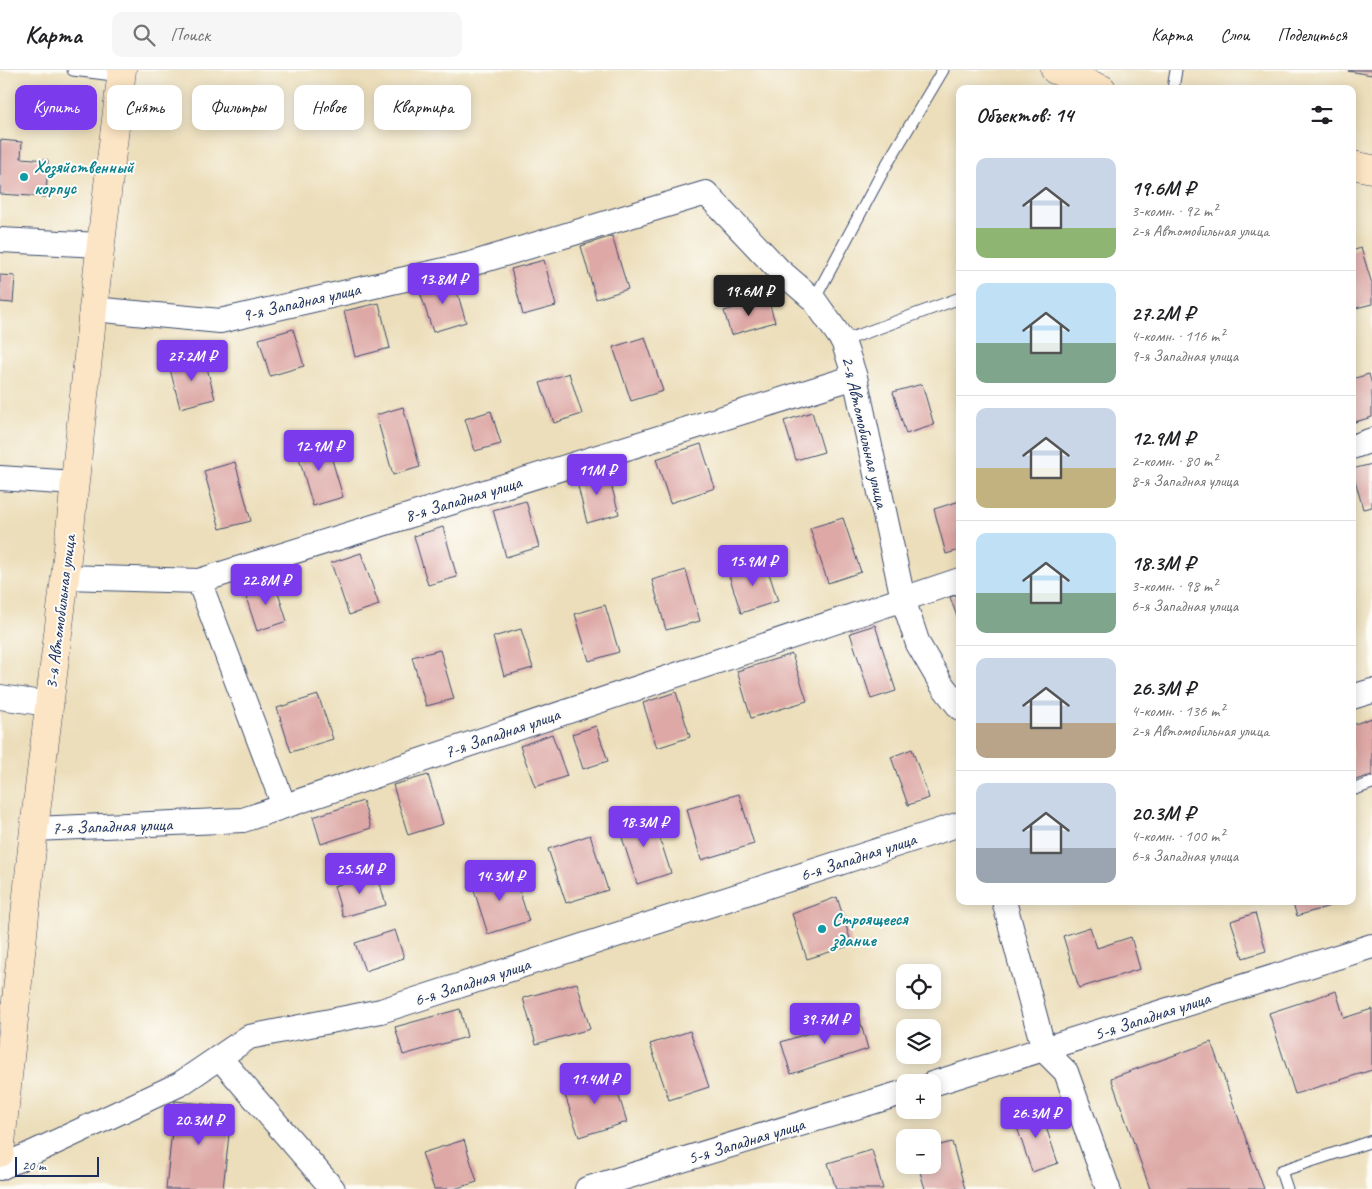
<!DOCTYPE html>
<html lang="ru">
<head>
<meta charset="utf-8">
<style>
	:root { --surface:#fff; --page:#f6f6f6; --text:#202124; --muted:#757577; --line:#e0e0e0; --accent:#7c3aed }
	body { margin:0; font-family:Caveat,sans-serif; background:var(--page); color:var(--text); height:100vh; display:flex; flex-direction:column; font-size:19px; white-space:nowrap }
	* { box-sizing:border-box; margin:0 }
	p { font-size:16px; color:var(--muted) }
	.icon { flex:none; width:28px; height:28px; fill:none; stroke:currentColor; stroke-width:2; stroke-linecap:round; stroke-linejoin:round }
	.map { position:relative; flex:1; overflow:hidden }
	.sheet { position:absolute; left:956px; top:15px; width:400px; height:820px; display:flex; flex-direction:column; background:var(--surface); border-radius:10px; box-shadow:0 2px 12px #0003 }
	.sheet>* { flex:none }
	.hud { position:absolute; left:15px; top:15px; width:475px; height:45px; display:flex; gap:10px }
	.controls { position:absolute; left:896px; top:894px; display:grid; gap:10px }
	.controls a { display:grid; place-items:center; width:45px; height:45px; border-radius:10px; background:var(--surface); box-shadow:0 2px 12px #0003; font-size:25px }
	.scale { position:absolute; left:15px; bottom:12px; width:84px; box-sizing:border-box; padding-left:5px; border:2px solid #1b2f5e; border-top:0; font-size:14px; line-height:18px; white-space:nowrap; color:#1b2f5e; -webkit-text-stroke:4px #fdfcf7; paint-order:stroke }
	.price { position:absolute; translate:-50% -42px; padding:0 11px; border-radius:5px; background:var(--accent); color:#fff; font-size:16px; line-height:32px; filter:drop-shadow(0 1px 2px #0008) }
	.price::after { content:''; position:absolute; left:50%; top:30px; width:15px; height:11px; margin-left:-8px; background:inherit; clip-path:polygon(0 0,100% 0,50% 100%) }
	.price.current { background:#222; color:#fff }
	ul { padding:0; list-style:none }
	li { display:flex; align-items:center; gap:15px; height:125px; padding:0 20px }
	li+li { border-top:1px solid var(--line) }
	li span { display:grid; place-items:center; flex:none; width:140px; height:100px; border-radius:10px; color:#555 }
	li>.icon { margin-inline-start:auto }
	span .icon { width:60px; height:60px; fill:#fffc; stroke-width:1 }
	li b { font-size:21px }
	h2 { display:flex; justify-content:space-between; align-items:center; height:60px; padding:0 20px; font-size:21px }
	.tag { padding:0 18px; border-radius:10px; background:var(--surface); box-shadow:0 2px 12px #0003; font-size:18px; line-height:45px }
	.tag.current { background:var(--accent); color:#fff }
	header { display:flex; align-items:center; gap:30px; box-sizing:border-box; height:70px; padding:0 25px; background:var(--surface); border-bottom:1px solid var(--line) }
	header strong { font-size:24px }
	nav { display:flex; gap:28px; margin-inline-start:auto; font-size:18px }
	.search { width:350px; height:45px; background:var(--page); display:flex; align-items:center; gap:12px; box-sizing:border-box; padding:0 18px; border-radius:10px; color:var(--muted); font-size:19px }
	.map>svg:first-child { display:block }
	.building { fill:#dda8a6 }
	.lines { fill:none; stroke-linecap:round; stroke-linejoin:round }
	.lane-casing { stroke:#3a496c; stroke-width:13 }
	.street-casing { stroke:#3a496c; stroke-width:26 }
	.secondary-casing { stroke:#3a496c; stroke-width:29 }
	.lane { stroke:#fff; stroke-width:11 }
	.street { stroke:#fff; stroke-width:24 }
	.secondary { stroke:#fce5c4; stroke-width:28 }
	.culture-dot { fill:#0f9aa8; stroke:#fdfcf7; stroke-width:2 }
	.labels { text-anchor:middle; stroke-width:4; stroke-linejoin:round; paint-order:stroke }
	.culture-label { font-size:18px; font-weight:bold; fill:#0d838f; stroke:#fdfcf7; text-anchor:start }
	.street-label { font-size:18px; fill:#1b2f5e; stroke:#fdfcf7 }
</style>
</head>
<body>
<header>
<strong>Карта</strong>
<div class="search"><svg class="icon" aria-label="search" viewBox="0 0 24 24"><circle cx="10" cy="10" r="6"/><path d="M15 15l6 6"/></svg>Поиск</div>
<nav><a>Карта</a><a>Слои</a><a>Поделиться</a></nav>
</header>
<div class="map">
<svg width="1372" height="1119" viewBox="0 0 1372 1119">
	<rect width="100%" height="100%" fill="#fdfcf7"/>
	<filter id="ink" filterUnits="userSpaceOnUse"><feTurbulence type="fractalNoise" baseFrequency=".02" numOctaves="2"/><feDisplacementMap in="SourceGraphic" scale="10" xChannelSelector="R" yChannelSelector="G"/><feConvolveMatrix kernelMatrix="1 2 1 2 8 2 1 2 1" color-interpolation-filters="sRGB"/></filter>
	<filter id="wash" filterUnits="userSpaceOnUse"><feTurbulence type="fractalNoise" baseFrequency=".0096" numOctaves="4" result="noise"/><feDisplacementMap in="SourceGraphic" scale="20" xChannelSelector="R" yChannelSelector="G"/><feGaussianBlur stdDeviation="1.12" result="paint"/><feColorMatrix in="noise" values="0 0 0 0 0 0 0 0 0 0 0 0 0 0 0 0 0 1.4 0 .05"/><feComposite in="paint" operator="in"/></filter>
	<g filter="url(#wash)">
		<rect width="100%" height="100%" fill="#ecdeba"/>
		<g id="blocks">
			<path class="building" d="M1349,0h23v5l-24,-4z
				M0,70l22,2 -1,16 27,2 -2,37 -46,-3z
				M612,166l16,53 -32,10 -15,-53z
				M1361,178l11,36v20l-20,5v-58z
				M544,190l12,46 -33,9 -12,-46z
				M0,205l15,1 -2,27 -13,-1z
				M453,208l13,44 -33,10 -14,-43z
				M768,229l7,23 -44,13 -7,-24z
				M379,233l11,45 -35,9 -11,-46z
				M293,259l11,37 -34,10 -11,-37z
				M645,267l18,54 -32,10 -18,-54z
				M204,286l11,43 -35,9 -11,-43z
				M569,303l13,41 -28,9 -14,-40z
				M1369,304l3,11v32l-17,5 -3,-9v-34z
				M922,314l12,41 -28,9 -13,-42z
				M403,337l17,60 -27,8 -17,-60z
				M491,341l10,33 -26,7 -10,-32z
				M812,342l12,40 -28,8 -12,-39z
				M326,369l17,58 -30,9 -17,-58z
				M701,374l14,44 -45,15 -14,-44z
				M235,392l16,59 -31,8 -16,-58z
				M1372,394v43l-9,2 -11,-40z
				M607,399l12,45 -32,9 -11,-45z
				M526,431l13,46 -33,10 -13,-47z
				M960,431v49l-14,4 -12,-45z
				M843,448l18,54 -33,11 -18,-55z
				M443,457l14,50 -29,8 -14,-49z
				M361,483l18,52 -30,10 -18,-52z
				M765,491l13,40 -37,12 -13,-41z
				M686,500l14,51 -34,9 -14,-50z
				M274,511l13,40 -30,10 -13,-40z
				M960,524v31l-10,-28z
				M605,535l14,47 -30,9 -14,-47z
				M875,555l21,66 -25,8 -21,-66z
				M521,559l12,39 -29,8 -11,-39z
				M1352,565l5,11 -5,1z
				M440,580l14,49 -28,7 -14,-49z
				M792,584l15,47 -56,17 -14,-47z
				M676,622l14,45 -33,11 -14,-45z
				M318,625l15,44 -42,13 -14,-44z
				M1372,648v57l-20,6v-56z
				M596,656l12,35 -25,8 -11,-35z
				M552,664l15,42 -32,11 -15,-41z
				M912,679l17,49 -21,7 -17,-48z
				M428,705l15,49 -35,11 -15,-50z
				M739,724l15,50 -53,16 -14,-51z
				M363,731l8,27 -50,16 -8,-27z
				M651,741l20,62 -34,11 -20,-62z
				M590,765l18,55 -42,13 -18,-54z
				M513,801l16,50 -41,13 -16,-50z
				M377,803l9,32 -43,12 -9,-31z
				M837,827l15,48 -45,14 -15,-45z
				M1292,831h51v1l-46,14z
				M1255,843l11,38 -23,7 -12,-37z
				M1090,857l7,21 34,-11 9,32 -61,19 -16,-52z
				M395,860l9,28 -39,13 -10,-28z
				M577,913l13,46 -54,15 -13,-46z
				M1336,921l8,27 28,-9v61l-77,24 -26,-81z
				M460,939l7,28 -64,18 -8,-28z
				M859,947l9,32 -77,25 -10,-32z
				M690,961l19,56 -40,13 -19,-56z
				M1211,972l53,147h-114l-39,-111z
				M612,1004l15,48 -48,15 -16,-48z
				M175,1031l57,6 -9,82h-57z
				M1039,1036l19,57 -26,9 -19,-57z
				M464,1070l13,42 -23,7h-20l-12,-36z
				M952,1072l13,47h-40l-7,-24h14v-18z
				M872,1080l11,39h-47l-8,-26z"/>
		</g>
	</g>
	<g filter="url(#ink)">
		<use href="#blocks" fill-opacity="0" stroke="#3a496c" stroke-width="1"/>
		<g class="lines">
			<g class="lane-casing">
				<path id="lane" d="M73,0l48,6
					M1173,19l3,-19
					M814,230l70,-131 59,-99
					M843,271l117,-43
					M1352,720l20,-7
					M1287,1119l-6,-18 91,-30"/>
			</g>
			<g class="street-casing">
				<path id="street" d="M0,170l100,5
					M93,239l127,12 251,-57 235,-71 72,76 36,31 29,41 12,36 48,222 15,45 24,41 18,23
					M1352,377l20,-7
					M0,408l75,5
					M65,507l134,4 656,-204
					M199,511l85,225
					M0,627l49,7
					M1352,627l20,-6
					M34,759l209,-9 717,-240
					M1004,831l40,149 22,22 42,117
					M219,987l114,132
					M932,1014l440,-138
					M0,1098l180,-84 69,-47 132,-26 579,-187
					M587,1119l318,-97"/>
			</g>
			<g class="secondary-casing">
				<path id="secondary" d="M1055,0l47,19
					M1352,95l20,4
					M0,1083l34,-324 31,-252 28,-268 29,-239"/>
			</g>
			<use href="#lane" class="lane"/>
			<use href="#street" class="street"/>
			<use href="#secondary" class="secondary"/>
		</g>
	</g>
	<g class="culture-dot">
		<circle cx="24" cy="107" r="5"/>
		<circle cx="822" cy="859" r="5"/>
	</g>
	<g class="labels">
		<g class="culture-label">
			<text x="34" y="103">Хозяйственный<tspan x="34" dy="21">корпус</tspan></text>
			<text x="832" y="855">Строящееся<tspan x="832" dy="21">здание</tspan></text>
		</g>
		<g class="street-label">
			<text transform="translate(301 232) rotate(-13)" y="6">9-я Западная улица</text>
			<text transform="translate(865 362) rotate(77)" y="6">2-я Автомобильная улица</text>
			<text transform="translate(463 429) rotate(-17)" y="6">8-я Западная улица</text>
			<text transform="translate(60 542) rotate(-83)" y="6">3-я Автомобильная улица</text>
			<text transform="translate(502 663) rotate(-19)" y="6">7-я Западная улица</text>
			<text transform="translate(112 756) rotate(-2)" y="6">7-я Западная улица</text>
			<text transform="translate(858 787) rotate(-18)" y="6">6-я Западная улица</text>
			<text transform="translate(472 912) rotate(-18)" y="6">6-я Западная улица</text>
			<text transform="translate(1152 946) rotate(-18)" y="6">5-я Западная улица</text>
			<text transform="translate(746 1071) rotate(-17)" y="6">5-я Западная улица</text>
		</g>
	</g>
</svg>
<div class="controls">
<a><svg class="icon" aria-label="locate" viewBox="0 0 24 24"><circle cx="12" cy="12" r="6"/><path d="M12 2v4M12 18v4M2 12h4M18 12h4"/></svg></a>
<a><svg class="icon" aria-label="layers" viewBox="0 0 24 24"><path d="M12 4l9 5-9 5-9-5zM3 14l9 5 9-5"/></svg></a>
<a>+</a>
<a>−</a>
</div>
<div class="scale">20 m</div>
<b class="price" style="left:443px;top:235px">13.8M ₽</b>
<b class="price current" style="left:749px;top:247px">19.6M ₽</b>
<b class="price" style="left:192px;top:312px">27.2M ₽</b>
<b class="price" style="left:319px;top:402px">12.9M ₽</b>
<b class="price" style="left:597px;top:426px">11M ₽</b>
<b class="price" style="left:753px;top:517px">15.9M ₽</b>
<b class="price" style="left:266px;top:536px">22.8M ₽</b>
<b class="price" style="left:644px;top:778px">18.3M ₽</b>
<b class="price" style="left:360px;top:825px">25.5M ₽</b>
<b class="price" style="left:500px;top:832px">14.3M ₽</b>
<b class="price" style="left:825px;top:975px">39.7M ₽</b>
<b class="price" style="left:595px;top:1035px">11.4M ₽</b>
<b class="price" style="left:1036px;top:1069px">26.3M ₽</b>
<b class="price" style="left:199px;top:1076px">20.3M ₽</b>
<div class="hud">
<a class="tag current">Купить</a>
<a class="tag">Снять</a>
<a class="tag">Фильтры</a>
<a class="tag">Новое</a>
<a class="tag">Квартира</a>
</div>
<section class="sheet">
<h2>Объектов: 14<svg class="icon" aria-label="filters" viewBox="0 0 24 24"><path d="M4 7h16M4 17h16"/><circle cx="9" cy="7" r="2"/><circle cx="15" cy="17" r="2"/></svg></h2>
<ul>
<li><span style="background:linear-gradient(#c9d6e8 70%,#8fb573 0)"><svg class="icon" aria-label="home" viewBox="0 0 24 24"><path d="M3 11l9-7 9 7M6 9v11h12V9"/></svg></span><div><b>19.6M ₽</b><p>3-комн. · 92 m²</p><p>2-я Автомобильная улица</p></div></li>
<li><span style="background:linear-gradient(#bfe0f5 60%,#7fa58c 0)"><svg class="icon" aria-label="home" viewBox="0 0 24 24"><path d="M3 11l9-7 9 7M6 9v11h12V9"/></svg></span><div><b>27.2M ₽</b><p>4-комн. · 116 m²</p><p>9-я Западная улица</p></div></li>
<li><span style="background:linear-gradient(#c9d6e8 60%,#c2b280 0)"><svg class="icon" aria-label="home" viewBox="0 0 24 24"><path d="M3 11l9-7 9 7M6 9v11h12V9"/></svg></span><div><b>12.9M ₽</b><p>2-комн. · 80 m²</p><p>8-я Западная улица</p></div></li>
<li><span style="background:linear-gradient(#bfe0f5 60%,#7fa58c 0)"><svg class="icon" aria-label="home" viewBox="0 0 24 24"><path d="M3 11l9-7 9 7M6 9v11h12V9"/></svg></span><div><b>18.3M ₽</b><p>3-комн. · 98 m²</p><p>6-я Западная улица</p></div></li>
<li><span style="background:linear-gradient(#c9d6e8 65%,#b9a48a 0)"><svg class="icon" aria-label="home" viewBox="0 0 24 24"><path d="M3 11l9-7 9 7M6 9v11h12V9"/></svg></span><div><b>26.3M ₽</b><p>4-комн. · 136 m²</p><p>2-я Автомобильная улица</p></div></li>
<li><span style="background:linear-gradient(#c9d6e8 65%,#9aa5b1 0)"><svg class="icon" aria-label="home" viewBox="0 0 24 24"><path d="M3 11l9-7 9 7M6 9v11h12V9"/></svg></span><div><b>20.3M ₽</b><p>4-комн. · 100 m²</p><p>6-я Западная улица</p></div></li>
</ul>
</section>
</div>
</body>
</html>
